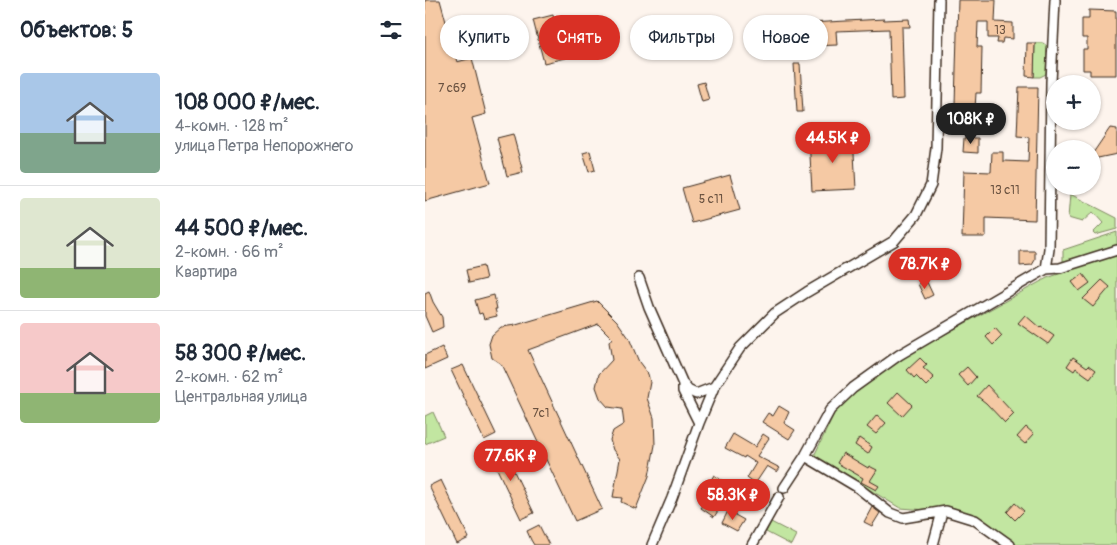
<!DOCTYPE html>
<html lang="ru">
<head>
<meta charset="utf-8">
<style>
	:root { --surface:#fff; --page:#f6f6f7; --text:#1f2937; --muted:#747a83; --line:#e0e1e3; --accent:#d93025 }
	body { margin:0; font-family:Pangolin,sans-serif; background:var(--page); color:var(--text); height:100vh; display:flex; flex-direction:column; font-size:19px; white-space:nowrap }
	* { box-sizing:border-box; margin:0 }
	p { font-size:16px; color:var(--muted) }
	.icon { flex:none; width:28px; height:28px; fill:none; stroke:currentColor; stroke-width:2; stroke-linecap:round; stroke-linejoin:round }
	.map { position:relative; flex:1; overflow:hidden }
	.details { display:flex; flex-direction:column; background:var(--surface); width:425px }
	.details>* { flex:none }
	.top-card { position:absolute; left:15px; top:15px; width:475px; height:45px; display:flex; gap:10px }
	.fabs { position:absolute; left:621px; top:75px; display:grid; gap:10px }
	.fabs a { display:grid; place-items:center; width:55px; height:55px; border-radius:50%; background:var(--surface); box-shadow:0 1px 4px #0004; font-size:25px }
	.price { position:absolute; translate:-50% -42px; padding:0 11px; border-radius:18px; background:var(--accent); color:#fff; font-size:16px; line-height:32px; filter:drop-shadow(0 1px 2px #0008) }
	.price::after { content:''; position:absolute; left:50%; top:30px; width:15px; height:11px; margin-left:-8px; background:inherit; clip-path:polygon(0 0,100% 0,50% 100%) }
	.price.on { background:#222; color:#fff }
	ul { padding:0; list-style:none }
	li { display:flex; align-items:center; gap:15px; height:125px; padding:0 20px }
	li+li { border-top:1px solid var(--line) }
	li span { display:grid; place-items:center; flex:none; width:140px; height:100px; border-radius:5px; color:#555 }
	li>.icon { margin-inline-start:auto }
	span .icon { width:60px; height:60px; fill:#fffc; stroke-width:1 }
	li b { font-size:21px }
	h2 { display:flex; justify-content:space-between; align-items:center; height:60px; padding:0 20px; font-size:21px }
	.pill { padding:0 18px; border-radius:22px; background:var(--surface); box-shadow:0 1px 4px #0004; font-size:18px; line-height:45px }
	.pill.on { background:var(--accent); color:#fff }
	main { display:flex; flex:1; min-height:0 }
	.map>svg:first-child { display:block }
	.green { fill:#c2e6a1; stroke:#7e8860 }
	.building { fill:#f5c9a4; stroke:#3b2a1e }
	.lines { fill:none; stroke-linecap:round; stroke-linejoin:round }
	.minor-casing { stroke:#3b2a1e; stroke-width:12 }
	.minor { stroke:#fff; stroke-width:9 }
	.labels { text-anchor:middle; stroke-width:4; stroke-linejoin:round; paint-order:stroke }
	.number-label { font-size:12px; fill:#6a5240 }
</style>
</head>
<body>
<main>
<section class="details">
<h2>Объектов: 5<svg class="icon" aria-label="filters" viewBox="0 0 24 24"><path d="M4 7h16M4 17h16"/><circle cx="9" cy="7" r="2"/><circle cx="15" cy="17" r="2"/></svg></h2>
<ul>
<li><span style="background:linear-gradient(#a9c7e8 60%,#7fa58c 0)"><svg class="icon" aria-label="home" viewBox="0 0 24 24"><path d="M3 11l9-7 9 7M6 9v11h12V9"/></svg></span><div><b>108 000 ₽/мес.</b><p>4-комн. · 128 m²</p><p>улица Петра Непорожнего</p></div></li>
<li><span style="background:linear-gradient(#dfe7d0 70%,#8fb573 0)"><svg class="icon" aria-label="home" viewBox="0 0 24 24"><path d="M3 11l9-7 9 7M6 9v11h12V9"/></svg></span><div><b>44 500 ₽/мес.</b><p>2-комн. · 66 m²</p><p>Квартира</p></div></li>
<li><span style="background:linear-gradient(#f6c9c9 70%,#8fb573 0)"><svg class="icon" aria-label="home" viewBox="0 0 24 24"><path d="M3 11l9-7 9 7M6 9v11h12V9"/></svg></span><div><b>58 300 ₽/мес.</b><p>2-комн. · 62 m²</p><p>Центральная улица</p></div></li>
</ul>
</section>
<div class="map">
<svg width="692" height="545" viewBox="0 0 692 545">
	<rect width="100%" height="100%" fill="#fdf4ed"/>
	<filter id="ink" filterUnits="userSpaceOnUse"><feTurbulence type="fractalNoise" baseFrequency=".02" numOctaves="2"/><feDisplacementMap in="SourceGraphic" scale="10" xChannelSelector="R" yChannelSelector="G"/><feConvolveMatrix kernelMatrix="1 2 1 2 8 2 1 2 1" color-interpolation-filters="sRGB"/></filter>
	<g filter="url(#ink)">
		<path class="green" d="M610,43h8l4,3 -1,28 -6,3h-6z
			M645,194l47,24v11l-22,6 -2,-2 10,-10 -10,-11 -11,10 -14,-4z
			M692,232v14l-54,18v-14z
			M692,254v291h-101l-46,-32 -70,-5 -86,-52 29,-61 57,-36 147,-81z
			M8,412l11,24 -19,8v-28z
			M346,522l25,13 -5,10 -25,-13z"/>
		<path class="building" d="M0,0h15l17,62 15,-4 14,56 -14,4 18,65 -65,18z
			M533,0h38l-1,22 18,1v16l-10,-1 -1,5h-5l1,-5h-10v-16h-10l-1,25h5l-1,46h-5l-1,16 -11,-1v-4h-9z
			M664,10l27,1v64h-26v-5h-7v-21h4v-11h-5v-19h7z
			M128,15l12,43 -21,5 -11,-43z
			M459,19v1l25,-1 1,8h-8l2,72 -13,1 -2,-71 -53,2 1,14 -47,2v-23z
			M602,43h8l-1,34 -8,-1z
			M369,64h6l3,48h-6z
			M279,82l5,18 -7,2 -5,-18z
			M594,87h19l-3,133 -49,-2v19h-24l2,-66 27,1 1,-20h11v9l25,1 1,-25 -12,-1z
			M685,128l7,1v25l-24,5v-6z
			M88,134l10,38 -16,4 -10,-38z
			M428,136l3,53 -44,2 -3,-53z
			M539,138h14v15l-15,-1z
			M165,151l5,19 -6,2 -6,-19z
			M305,175l10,35 -48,13 -10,-35z
			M595,251h15v9l-3,5 -12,1z
			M58,266l3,13 -17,4 -3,-13z
			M658,274l7,9 -11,8 -7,-9z
			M501,280l7,15 -8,4 -7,-15z
			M677,280l8,7 -17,20 -10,-8z
			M4,291l4,11 9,15 1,10 -11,5 -7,-16v-23z
			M69,295l3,14h-2l2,7 -13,3 -2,-6 -3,1 -4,-14z
			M172,301l20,20 12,17 10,24 9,12 2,8 -3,16 7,20 1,27 -6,31 -13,33 -15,-7 1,-4 -9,-1 7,-38 -7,-9 -3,-10 3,-9 11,-7 -2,-15 -14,-2 -8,-9 -4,-11 3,-13 13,-14 -3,-18 3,-4 -14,-14 -70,26 74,159 -27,12 -74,-157 -9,-6 -3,-14 3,-9 9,-8 15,-2z
			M600,315l15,13 1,-1 13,9 -6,8 -30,-21z
			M570,328l7,8 -9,9 -7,-8z
			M17,347l5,12 -22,10v-14z
			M648,357l14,10 2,-2 7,5 -6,8 -14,-10 -2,3 -7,-5z
			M495,358l7,7 -4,3 11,10 -8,8 -10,-10 -2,2 -7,-8z
			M38,365l33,69 -12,6 -33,-70z
			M542,367l9,10 -8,9 -10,-11z
			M562,385l27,29 -9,9 -19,-20 -9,-7z
			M473,392l14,13 -10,11 -14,-13z
			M354,406l10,6 -5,11 11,7 -6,9 -27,-17 6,-9 5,3z
			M452,415l9,8 -10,11 -9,-7z
			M601,427l8,7 -9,10 -8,-7z
			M308,434l22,13 8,-13 6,4 -12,18 23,12 -3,4 -10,-6 -12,18 -8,-6 9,-15 -11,-7 -1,2 -19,-10z
			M434,438l13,9 -4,7 -13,-9z
			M76,444l33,69 -13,6 -33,-69z
			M418,453l25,15 1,-2 8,4 -7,11 9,5 -3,4 -15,-8 2,-4 -26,-15z
			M289,475l19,13 -19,29 -13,-9 13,-19 -6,-4z
			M16,480l28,58 -12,6 -28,-58z
			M320,493l8,4 -7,12 -8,-5z
			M590,503l9,8 -9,9 -8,-8z
			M447,507l8,6 -8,13 -8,-4z
			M303,511l16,9 -7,11 -15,-8z
			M114,525l10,20h-15l-3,-5 -4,-9z"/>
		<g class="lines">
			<g class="minor-casing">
				<path id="minor" d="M621,269l14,-1 57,-18
					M214,278l10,29 34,77 5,6 8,4 18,-7
					M258,384v7l16,32
					M380,456l52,31 33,26 13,5 43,-7 29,9 35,25
					M359,488l21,-32 25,-46 23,-22 46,-33 147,-86 3,-20 2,-167 4,-82
					M227,545l20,-47 27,-75 15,-36 26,-39 35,-35 32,-21 87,-51 22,-26 15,-30 5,-37 3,-148
					M327,545l27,-48
					M508,545l9,-33"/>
			</g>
			<use href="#minor" class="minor"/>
		</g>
	</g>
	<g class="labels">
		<g class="number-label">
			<text x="575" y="34">13</text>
			<text x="27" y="92">7 с69</text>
			<text x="580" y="194">13 c11</text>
			<text x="286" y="203">5 с11</text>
			<text x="116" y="417">7с1</text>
		</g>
	</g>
</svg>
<div class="fabs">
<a>+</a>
<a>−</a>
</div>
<b class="price on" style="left:546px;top:145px">108K ₽</b>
<b class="price" style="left:408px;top:164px">44.5K ₽</b>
<b class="price" style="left:500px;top:290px">78.7K ₽</b>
<b class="price" style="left:86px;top:482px">77.6K ₽</b>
<b class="price" style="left:308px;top:521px">58.3K ₽</b>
<div class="top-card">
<a class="pill">Купить</a>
<a class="pill on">Снять</a>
<a class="pill">Фильтры</a>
<a class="pill">Новое</a>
</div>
</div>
</main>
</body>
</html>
